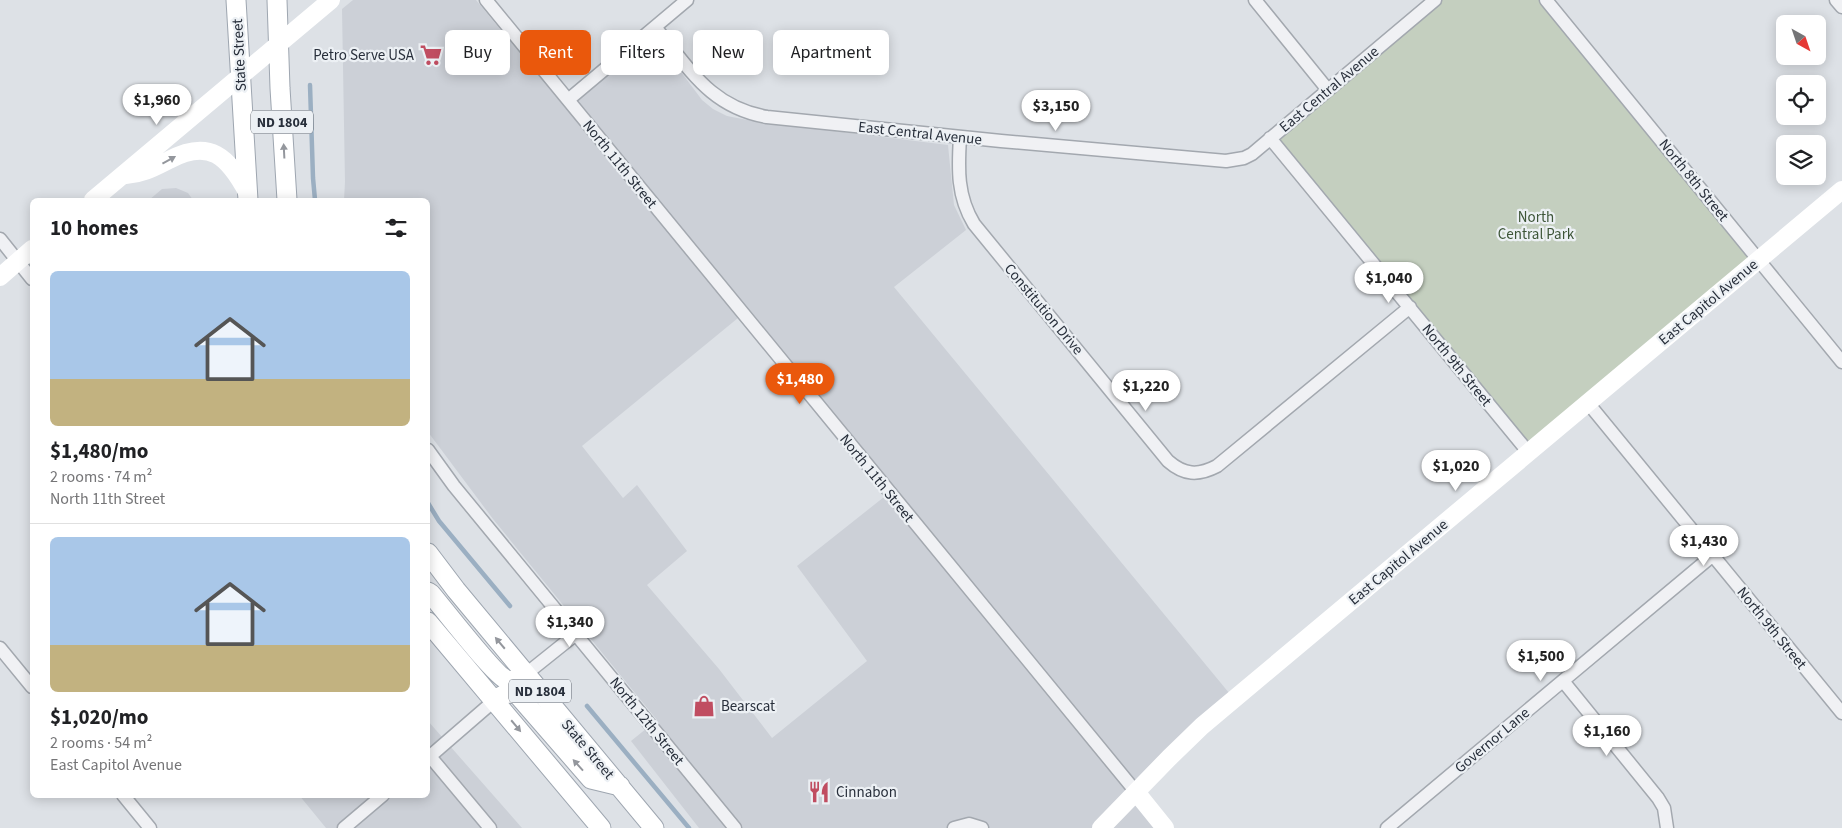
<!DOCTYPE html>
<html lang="en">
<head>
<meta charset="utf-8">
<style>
	:root { --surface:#fff; --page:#f6f6f6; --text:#202124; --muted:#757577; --line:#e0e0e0; --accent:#ea580c }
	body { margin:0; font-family:"Source Sans 3",sans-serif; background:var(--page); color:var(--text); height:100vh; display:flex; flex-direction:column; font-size:19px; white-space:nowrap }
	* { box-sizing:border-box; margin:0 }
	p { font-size:16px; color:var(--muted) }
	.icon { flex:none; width:28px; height:28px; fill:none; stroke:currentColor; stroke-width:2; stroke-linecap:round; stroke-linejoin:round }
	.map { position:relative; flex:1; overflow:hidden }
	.sheet { position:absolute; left:30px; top:198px; width:400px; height:600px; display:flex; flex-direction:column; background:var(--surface); border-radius:8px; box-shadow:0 2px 12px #0003 }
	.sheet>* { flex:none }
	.hud { position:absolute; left:445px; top:30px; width:475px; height:45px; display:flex; gap:10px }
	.needle { width:32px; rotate:140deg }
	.tools { position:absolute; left:1776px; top:15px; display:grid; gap:10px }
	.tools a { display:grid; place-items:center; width:50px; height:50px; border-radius:8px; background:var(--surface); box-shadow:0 2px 12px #0003; font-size:25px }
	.price { position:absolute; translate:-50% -42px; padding:0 11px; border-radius:18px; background:#fff; color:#222; font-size:16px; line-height:32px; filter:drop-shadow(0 1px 2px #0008) }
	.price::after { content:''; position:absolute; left:50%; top:30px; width:15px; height:11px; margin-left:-8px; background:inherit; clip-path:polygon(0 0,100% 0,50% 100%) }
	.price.current { background:var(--accent); color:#fff }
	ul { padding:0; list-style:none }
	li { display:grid; align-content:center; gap:10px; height:265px; padding:0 20px }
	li+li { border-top:1px solid var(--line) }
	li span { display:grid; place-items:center; height:155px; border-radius:8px; color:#555 }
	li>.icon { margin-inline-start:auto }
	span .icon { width:90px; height:90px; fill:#fffc; stroke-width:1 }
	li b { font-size:21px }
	h2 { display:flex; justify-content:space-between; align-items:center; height:60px; padding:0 20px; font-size:21px }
	.chip { padding:0 18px; border-radius:8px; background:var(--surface); box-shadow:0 2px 12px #0003; font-size:18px; line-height:45px }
	.chip.current { background:var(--accent); color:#fff }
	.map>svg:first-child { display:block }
	.built { fill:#ccd0d7; fill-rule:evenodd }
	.green { fill:#c4cfbf }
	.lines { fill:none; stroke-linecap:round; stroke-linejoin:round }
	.stream { stroke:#9bafc2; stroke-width:4.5 }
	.street-casing { stroke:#a3a8af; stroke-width:15 }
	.primary-casing { stroke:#9ea6b0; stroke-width:21 }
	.street { stroke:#f0f1f4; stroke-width:12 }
	.secondary { stroke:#fff; stroke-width:18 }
	.primary { stroke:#fff; stroke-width:19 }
	.oneway { fill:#94979d }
	.labels { text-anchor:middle; stroke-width:4.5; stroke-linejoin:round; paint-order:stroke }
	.shield { fill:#ecf0f4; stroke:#636972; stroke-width:1 }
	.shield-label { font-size:14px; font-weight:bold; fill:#282f3b }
	.street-label { font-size:15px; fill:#282f3b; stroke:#ecf0f4 }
	.poi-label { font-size:15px; fill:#282f3b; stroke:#ecf0f4; text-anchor:start }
	.park-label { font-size:15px; fill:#3d5537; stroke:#ecf0f4 }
</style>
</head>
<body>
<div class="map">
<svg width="1842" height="828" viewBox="0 0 1842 828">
	<rect width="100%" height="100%" fill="#dde1e6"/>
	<path class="built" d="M353,0h123l90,109 88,-73 48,64 11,9 14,7 26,5 195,24 6,60 12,25 -72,57 345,418 -46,39 -56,60 19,24h-457l-68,-87 26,-21 -164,-201 -65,-87v-232h-84l1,-18 -3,-173zM738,318l146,179 -87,69 70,95 -95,77 -53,-69 -72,-84 40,-34 -50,-66 -14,13 -41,-52z
		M176,188l12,5 5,7h-44l13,-11z
		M428,721l94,107h-196l-27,-33h129z"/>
	<path class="green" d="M1435,0h111l213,259 -230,194 -259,-315z"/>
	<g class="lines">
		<path class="stream" d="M310,85l3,93 2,22
			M428,503l11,18 71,85
			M587,706l102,122"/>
		<g class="street-casing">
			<path id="street" d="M486,0l650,792
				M1255,0l73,90
				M1546,0l296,362
				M1836,0l6,7
				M655,27c35,42 55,80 112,90l234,24 225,20 18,-3 8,-4 183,-154
				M568,100l119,-100
				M960,137c-2,32 -3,59 14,87l194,237c16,14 30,15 49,5l193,-159
				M1270,138l259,315
				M0,239l32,40
				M1588,403l254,310
				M428,450l26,36 281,342
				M0,648l32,39
				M526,674l50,-40
				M1563,681l95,117 6,10 3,20
				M428,754l62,74
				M428,758l67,-58
				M123,795l27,33
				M344,828l39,-33
				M954,828l15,-4 13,4
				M1387,828l325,-272"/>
		</g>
		<g class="primary-casing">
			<path id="primary" d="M236,0l12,200
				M277,0l3,88 7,112
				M428,553l28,37 198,238
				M428,592l3,2c12,14 64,82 76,86 6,2 13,-3 19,-6
				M428,622l173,206
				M495,700c9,-6 13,-9 23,-5l73,84 29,7"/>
		</g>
		<use href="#street" class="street"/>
		<path class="secondary" d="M126,175c17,-1 29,-8 43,-15 41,-22 59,-3 78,32
			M93,200l238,-200
			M0,277l32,-28
			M1136,792l29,36
			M1101,828l68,-70 33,-32 640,-536"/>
		<use href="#primary" class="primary"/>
	</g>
	<defs><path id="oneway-solid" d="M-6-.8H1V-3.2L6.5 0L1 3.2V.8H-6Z" transform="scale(1.25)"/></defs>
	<g class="oneway">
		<use href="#oneway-solid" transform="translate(284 151) rotate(-93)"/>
		<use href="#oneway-solid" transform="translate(169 160) rotate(-29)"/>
		<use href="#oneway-solid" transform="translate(500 643) rotate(-130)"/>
		<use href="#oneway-solid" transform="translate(516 726) rotate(50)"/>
		<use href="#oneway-solid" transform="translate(578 765) rotate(-132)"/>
	</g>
	<defs>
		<g id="supermarket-bare" transform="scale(1.725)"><path d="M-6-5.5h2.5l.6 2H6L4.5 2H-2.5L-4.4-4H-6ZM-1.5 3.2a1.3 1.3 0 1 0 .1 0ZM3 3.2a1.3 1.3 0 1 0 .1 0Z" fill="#c04d61" stroke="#ecf0f4" stroke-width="2.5" paint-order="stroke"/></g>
		<g id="shop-bare" transform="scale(1.725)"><path d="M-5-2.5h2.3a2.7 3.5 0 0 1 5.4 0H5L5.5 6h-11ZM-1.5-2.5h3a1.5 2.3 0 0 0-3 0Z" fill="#c04d61" stroke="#ecf0f4" stroke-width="2.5" paint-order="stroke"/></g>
		<g id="restaurant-bare" transform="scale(1.725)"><path d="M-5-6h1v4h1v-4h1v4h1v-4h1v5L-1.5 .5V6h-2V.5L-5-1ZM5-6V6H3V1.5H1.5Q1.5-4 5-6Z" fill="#c04d61" stroke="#ecf0f4" stroke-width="2.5" paint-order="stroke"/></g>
	</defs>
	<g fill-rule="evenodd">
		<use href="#supermarket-bare" x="431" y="55"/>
		<use href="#shop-bare" x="704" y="706"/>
		<use href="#restaurant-bare" x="819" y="792"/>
	</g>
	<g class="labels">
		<g class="shield">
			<rect x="251" y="110.5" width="62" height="23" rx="4"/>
			<rect x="509" y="679.5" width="62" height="23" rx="4"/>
		</g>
		<g class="shield-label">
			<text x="282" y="127">ND 1804</text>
			<text x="540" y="696">ND 1804</text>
		</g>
		<g class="street-label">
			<text transform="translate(239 55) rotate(-93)" y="5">State Street</text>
			<text transform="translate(1329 89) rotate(-40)" y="5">East Central Avenue</text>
			<text transform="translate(920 133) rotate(6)" y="5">East Central Avenue</text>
			<text transform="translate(620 164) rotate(51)" y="5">North 11th Street</text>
			<text transform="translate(1694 180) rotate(51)" y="5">North 8th Street</text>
			<text transform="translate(1708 302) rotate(-40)" y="5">East Capitol Avenue</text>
			<text transform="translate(1044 309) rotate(50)" y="5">Constitution Drive</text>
			<text transform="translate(1457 365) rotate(51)" y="5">North 9th Street</text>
			<text transform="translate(877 478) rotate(51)" y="5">North 11th Street</text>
			<text transform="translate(1398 562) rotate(-40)" y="5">East Capitol Avenue</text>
			<text transform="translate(1772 628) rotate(51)" y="5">North 9th Street</text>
			<text transform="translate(647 721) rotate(51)" y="5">North 12th Street</text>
			<text transform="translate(1492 740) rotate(-40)" y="5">Governor Lane</text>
			<text transform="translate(588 749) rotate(50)" y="5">State Street</text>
		</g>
		<g class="poi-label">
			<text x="414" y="60" text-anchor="end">Petro Serve USA</text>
			<text x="721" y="711">Bearscat</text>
			<text x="836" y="797">Cinnabon</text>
		</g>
		<g class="park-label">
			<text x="1536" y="222">North<tspan x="1536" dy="17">Central Park</tspan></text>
		</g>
	</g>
</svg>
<div class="tools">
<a><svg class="needle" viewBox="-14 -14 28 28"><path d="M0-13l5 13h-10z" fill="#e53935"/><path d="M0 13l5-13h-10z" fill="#757577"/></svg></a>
<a><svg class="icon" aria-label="locate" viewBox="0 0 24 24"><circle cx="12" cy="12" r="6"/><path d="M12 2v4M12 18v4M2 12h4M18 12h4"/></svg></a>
<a><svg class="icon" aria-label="layers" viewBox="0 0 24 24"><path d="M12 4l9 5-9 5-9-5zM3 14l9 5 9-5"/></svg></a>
</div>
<b class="price" style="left:157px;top:126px">$1,960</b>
<b class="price" style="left:1056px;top:132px">$3,150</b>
<b class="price" style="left:1389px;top:304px">$1,040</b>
<b class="price current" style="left:800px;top:405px">$1,480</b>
<b class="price" style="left:1146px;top:412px">$1,220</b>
<b class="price" style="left:1456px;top:492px">$1,020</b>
<b class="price" style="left:1704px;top:567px">$1,430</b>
<b class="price" style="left:570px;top:648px">$1,340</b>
<b class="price" style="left:1541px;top:682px">$1,500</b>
<b class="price" style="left:1607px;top:757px">$1,160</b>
<div class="hud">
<a class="chip">Buy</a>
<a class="chip current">Rent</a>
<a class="chip">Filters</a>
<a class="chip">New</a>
<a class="chip">Apartment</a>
</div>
<section class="sheet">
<h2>10 homes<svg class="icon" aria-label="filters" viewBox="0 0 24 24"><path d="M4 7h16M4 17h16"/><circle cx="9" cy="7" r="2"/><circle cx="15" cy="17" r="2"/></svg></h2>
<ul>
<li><span style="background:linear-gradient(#a9c7e8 70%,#c2b280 0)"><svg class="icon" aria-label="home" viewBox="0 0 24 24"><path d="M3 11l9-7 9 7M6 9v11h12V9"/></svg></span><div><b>$1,480/mo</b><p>2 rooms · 74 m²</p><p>North 11th Street</p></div></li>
<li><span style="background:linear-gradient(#a9c7e8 70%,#c2b280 0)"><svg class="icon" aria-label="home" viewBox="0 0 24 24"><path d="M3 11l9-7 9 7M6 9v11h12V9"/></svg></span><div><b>$1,020/mo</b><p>2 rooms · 54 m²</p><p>East Capitol Avenue</p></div></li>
</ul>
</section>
</div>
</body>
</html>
